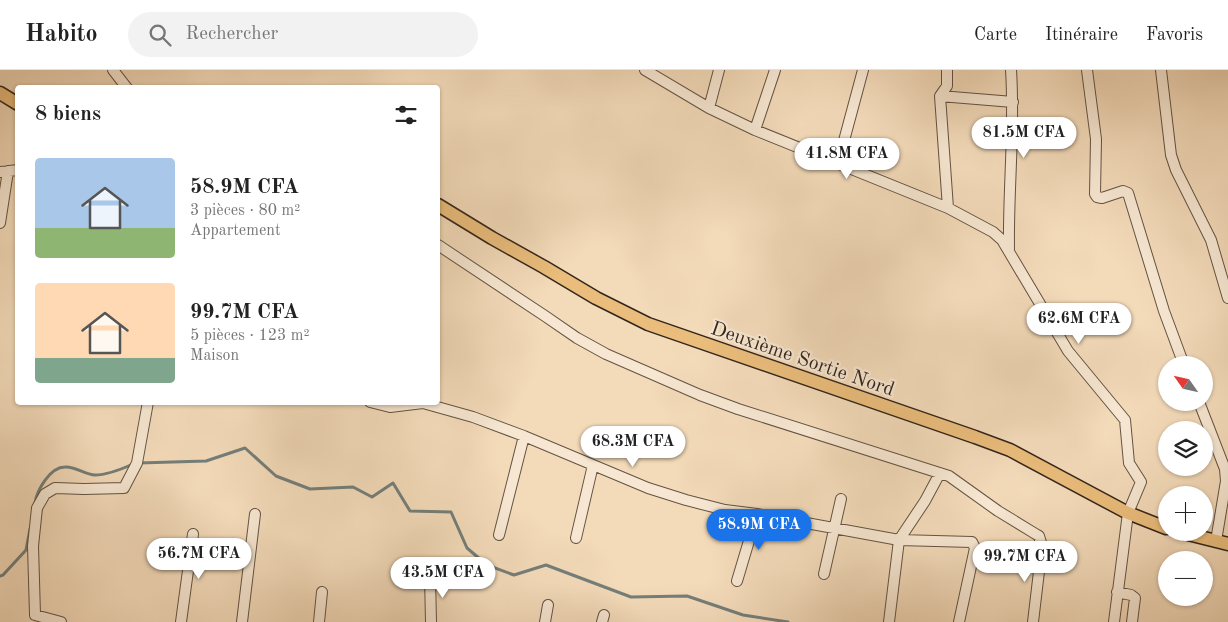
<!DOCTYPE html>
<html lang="fr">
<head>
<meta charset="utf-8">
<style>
	:root { --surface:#fff; --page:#f2f2f2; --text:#222; --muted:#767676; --line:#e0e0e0; --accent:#1a73e8 }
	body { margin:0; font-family:"Old Standard TT",serif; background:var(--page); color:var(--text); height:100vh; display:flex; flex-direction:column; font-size:19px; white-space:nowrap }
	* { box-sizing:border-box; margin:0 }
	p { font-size:16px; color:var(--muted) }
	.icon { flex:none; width:28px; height:28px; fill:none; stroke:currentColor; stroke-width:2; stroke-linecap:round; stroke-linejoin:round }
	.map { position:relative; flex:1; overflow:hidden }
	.drawer { position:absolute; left:15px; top:15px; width:425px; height:320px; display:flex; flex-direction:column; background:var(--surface); border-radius:5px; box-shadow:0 1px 4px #0004 }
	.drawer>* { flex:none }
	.needle { width:32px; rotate:304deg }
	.buttons { position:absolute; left:1158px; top:286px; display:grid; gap:10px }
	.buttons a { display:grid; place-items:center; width:55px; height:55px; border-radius:50%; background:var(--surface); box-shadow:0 1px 4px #0004; font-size:25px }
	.price { position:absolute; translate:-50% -42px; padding:0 11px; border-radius:18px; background:#fff; color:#222; font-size:16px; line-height:32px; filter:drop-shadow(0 1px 2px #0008) }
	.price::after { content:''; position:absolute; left:50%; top:30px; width:15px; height:11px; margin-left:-8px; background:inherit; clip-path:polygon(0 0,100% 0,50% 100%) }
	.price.on { background:var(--accent); color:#fff }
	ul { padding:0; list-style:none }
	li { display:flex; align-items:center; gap:15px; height:125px; padding:0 20px }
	li span { display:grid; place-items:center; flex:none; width:140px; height:100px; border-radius:5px; color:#555 }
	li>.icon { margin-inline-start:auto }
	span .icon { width:60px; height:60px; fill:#fffc; stroke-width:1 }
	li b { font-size:21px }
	h2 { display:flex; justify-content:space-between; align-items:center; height:60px; padding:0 20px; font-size:21px }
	header { display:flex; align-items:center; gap:30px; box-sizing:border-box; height:70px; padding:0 25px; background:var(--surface); border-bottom:1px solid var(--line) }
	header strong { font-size:24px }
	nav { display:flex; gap:28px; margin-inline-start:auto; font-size:18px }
	.search { width:350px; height:45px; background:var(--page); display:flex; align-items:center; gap:12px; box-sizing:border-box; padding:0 18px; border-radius:28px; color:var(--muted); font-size:19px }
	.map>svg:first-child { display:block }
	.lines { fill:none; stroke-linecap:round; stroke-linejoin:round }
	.stream { stroke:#747e7a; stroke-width:3 }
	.minor-casing { stroke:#635343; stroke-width:12 }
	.major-casing { stroke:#33261c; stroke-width:15 }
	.minor { stroke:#f7e7d2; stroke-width:10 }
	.major { stroke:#eabd7c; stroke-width:12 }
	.labels { text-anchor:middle; stroke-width:4.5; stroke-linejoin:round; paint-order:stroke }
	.street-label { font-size:20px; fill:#33261c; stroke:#f7e7d2 }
</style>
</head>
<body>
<header>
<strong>Habito</strong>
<div class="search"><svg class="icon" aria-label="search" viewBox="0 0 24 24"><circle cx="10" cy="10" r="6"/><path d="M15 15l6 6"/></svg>Rechercher</div>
<nav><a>Carte</a><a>Itinéraire</a><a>Favoris</a></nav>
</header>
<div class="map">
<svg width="1228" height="552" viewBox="0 0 1228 552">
	<rect width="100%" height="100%" fill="#f3dab9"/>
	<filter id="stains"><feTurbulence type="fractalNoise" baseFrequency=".004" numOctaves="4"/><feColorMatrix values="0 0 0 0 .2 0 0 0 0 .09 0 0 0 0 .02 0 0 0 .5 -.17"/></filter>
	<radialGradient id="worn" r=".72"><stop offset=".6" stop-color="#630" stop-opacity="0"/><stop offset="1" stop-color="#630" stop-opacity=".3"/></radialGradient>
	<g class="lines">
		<path class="stream" d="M139,393l67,-2 39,-13 31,28 34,13 43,-2 19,10 21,-14 17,28 41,1 16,36 20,17 27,10 32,-10 85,32 56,-1 56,19 45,7
			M35,433c2,-13 15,-36 30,-36 10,-1 20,8 30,8 12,0 27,-6 38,-11
			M0,506l3,-1 23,-25 4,-21"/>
		<g class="minor-casing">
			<path id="minor" d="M113,0l14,18
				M645,0l64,38 46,22 193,78 45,24 9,8 66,111 57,69 4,43 12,19 -13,31 -14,109
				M947,0v16l-7,10 8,112
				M1087,0l9,69 -1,55 2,3 5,1 21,-7 5,2 36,118 20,54
				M1161,0l10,85 5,15 35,70 17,58
				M940,26l73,6
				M709,38l10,-38
				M755,60l20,-60
				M838,93l25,-93
				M0,102l18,-2
				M0,153l8,-52
				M438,175l107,71 32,22 29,16 94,41 38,14 211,67 49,35 36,22 5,3 3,10 -9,76
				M1009,179c-1,-60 6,-119 2,-179
				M370,332l20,5 33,-4 50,14 51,19 124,52 38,12 39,10 32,4 142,26 73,2 3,6 -16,74
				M1199,332l26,67 1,12 -10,60
				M499,465l25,-99
				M576,468l17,-73
				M824,504l17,-75
				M430,506l1,46
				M737,511l20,-67
				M1117,522l14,3 4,3 -3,24
				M61,552l-26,-7 -2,-69 4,-38 8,-14 10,-6 29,1 40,-1 13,-25 11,-61
				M181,552l12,-88
				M242,552l13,-108
				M319,552l3,-30
				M545,552l3,-17
				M602,552l2,-7
				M889,552l10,-82 26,-39 15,-28"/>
		</g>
		<g class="major-casing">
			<path id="major" d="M0,23l18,11
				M438,135l54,33 52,29 52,31 52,26 327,113 35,13 118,63 38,15
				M1180,462l48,12"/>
		</g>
		<use href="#minor" class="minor"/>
		<use href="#major" class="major"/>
	</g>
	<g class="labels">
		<g class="street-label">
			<text transform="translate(803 288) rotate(19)" y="7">Deuxième Sortie Nord</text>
		</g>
	</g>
	<rect width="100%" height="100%" filter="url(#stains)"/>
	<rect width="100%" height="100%" fill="url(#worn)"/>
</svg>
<div class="buttons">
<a><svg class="needle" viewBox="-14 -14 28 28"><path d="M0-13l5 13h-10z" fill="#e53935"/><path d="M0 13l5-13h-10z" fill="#767676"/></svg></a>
<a><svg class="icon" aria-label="layers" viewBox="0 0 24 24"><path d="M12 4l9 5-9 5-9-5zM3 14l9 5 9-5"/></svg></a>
<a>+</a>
<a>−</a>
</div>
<b class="price" style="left:1024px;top:89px">81.5M CFA</b>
<b class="price" style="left:847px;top:110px">41.8M CFA</b>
<b class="price" style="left:1079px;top:275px">62.6M CFA</b>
<b class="price" style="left:633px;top:398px">68.3M CFA</b>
<b class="price on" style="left:759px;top:481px">58.9M CFA</b>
<b class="price" style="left:199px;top:510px">56.7M CFA</b>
<b class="price" style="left:1025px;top:513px">99.7M CFA</b>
<b class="price" style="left:443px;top:529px">43.5M CFA</b>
<section class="drawer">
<h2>8 biens<svg class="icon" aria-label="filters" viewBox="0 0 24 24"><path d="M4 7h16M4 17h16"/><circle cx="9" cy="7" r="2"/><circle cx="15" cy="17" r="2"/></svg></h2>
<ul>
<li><span style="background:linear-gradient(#a9c7e8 70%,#8fb573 0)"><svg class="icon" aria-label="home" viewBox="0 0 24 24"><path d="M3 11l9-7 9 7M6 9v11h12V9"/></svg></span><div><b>58.9M CFA</b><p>3 pièces · 80 m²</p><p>Appartement</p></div></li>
<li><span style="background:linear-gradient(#ffd9b3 75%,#7fa58c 0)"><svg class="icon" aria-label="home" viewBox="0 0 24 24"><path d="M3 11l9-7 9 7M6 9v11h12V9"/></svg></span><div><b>99.7M CFA</b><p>5 pièces · 123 m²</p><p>Maison</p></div></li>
</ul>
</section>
</div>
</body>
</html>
